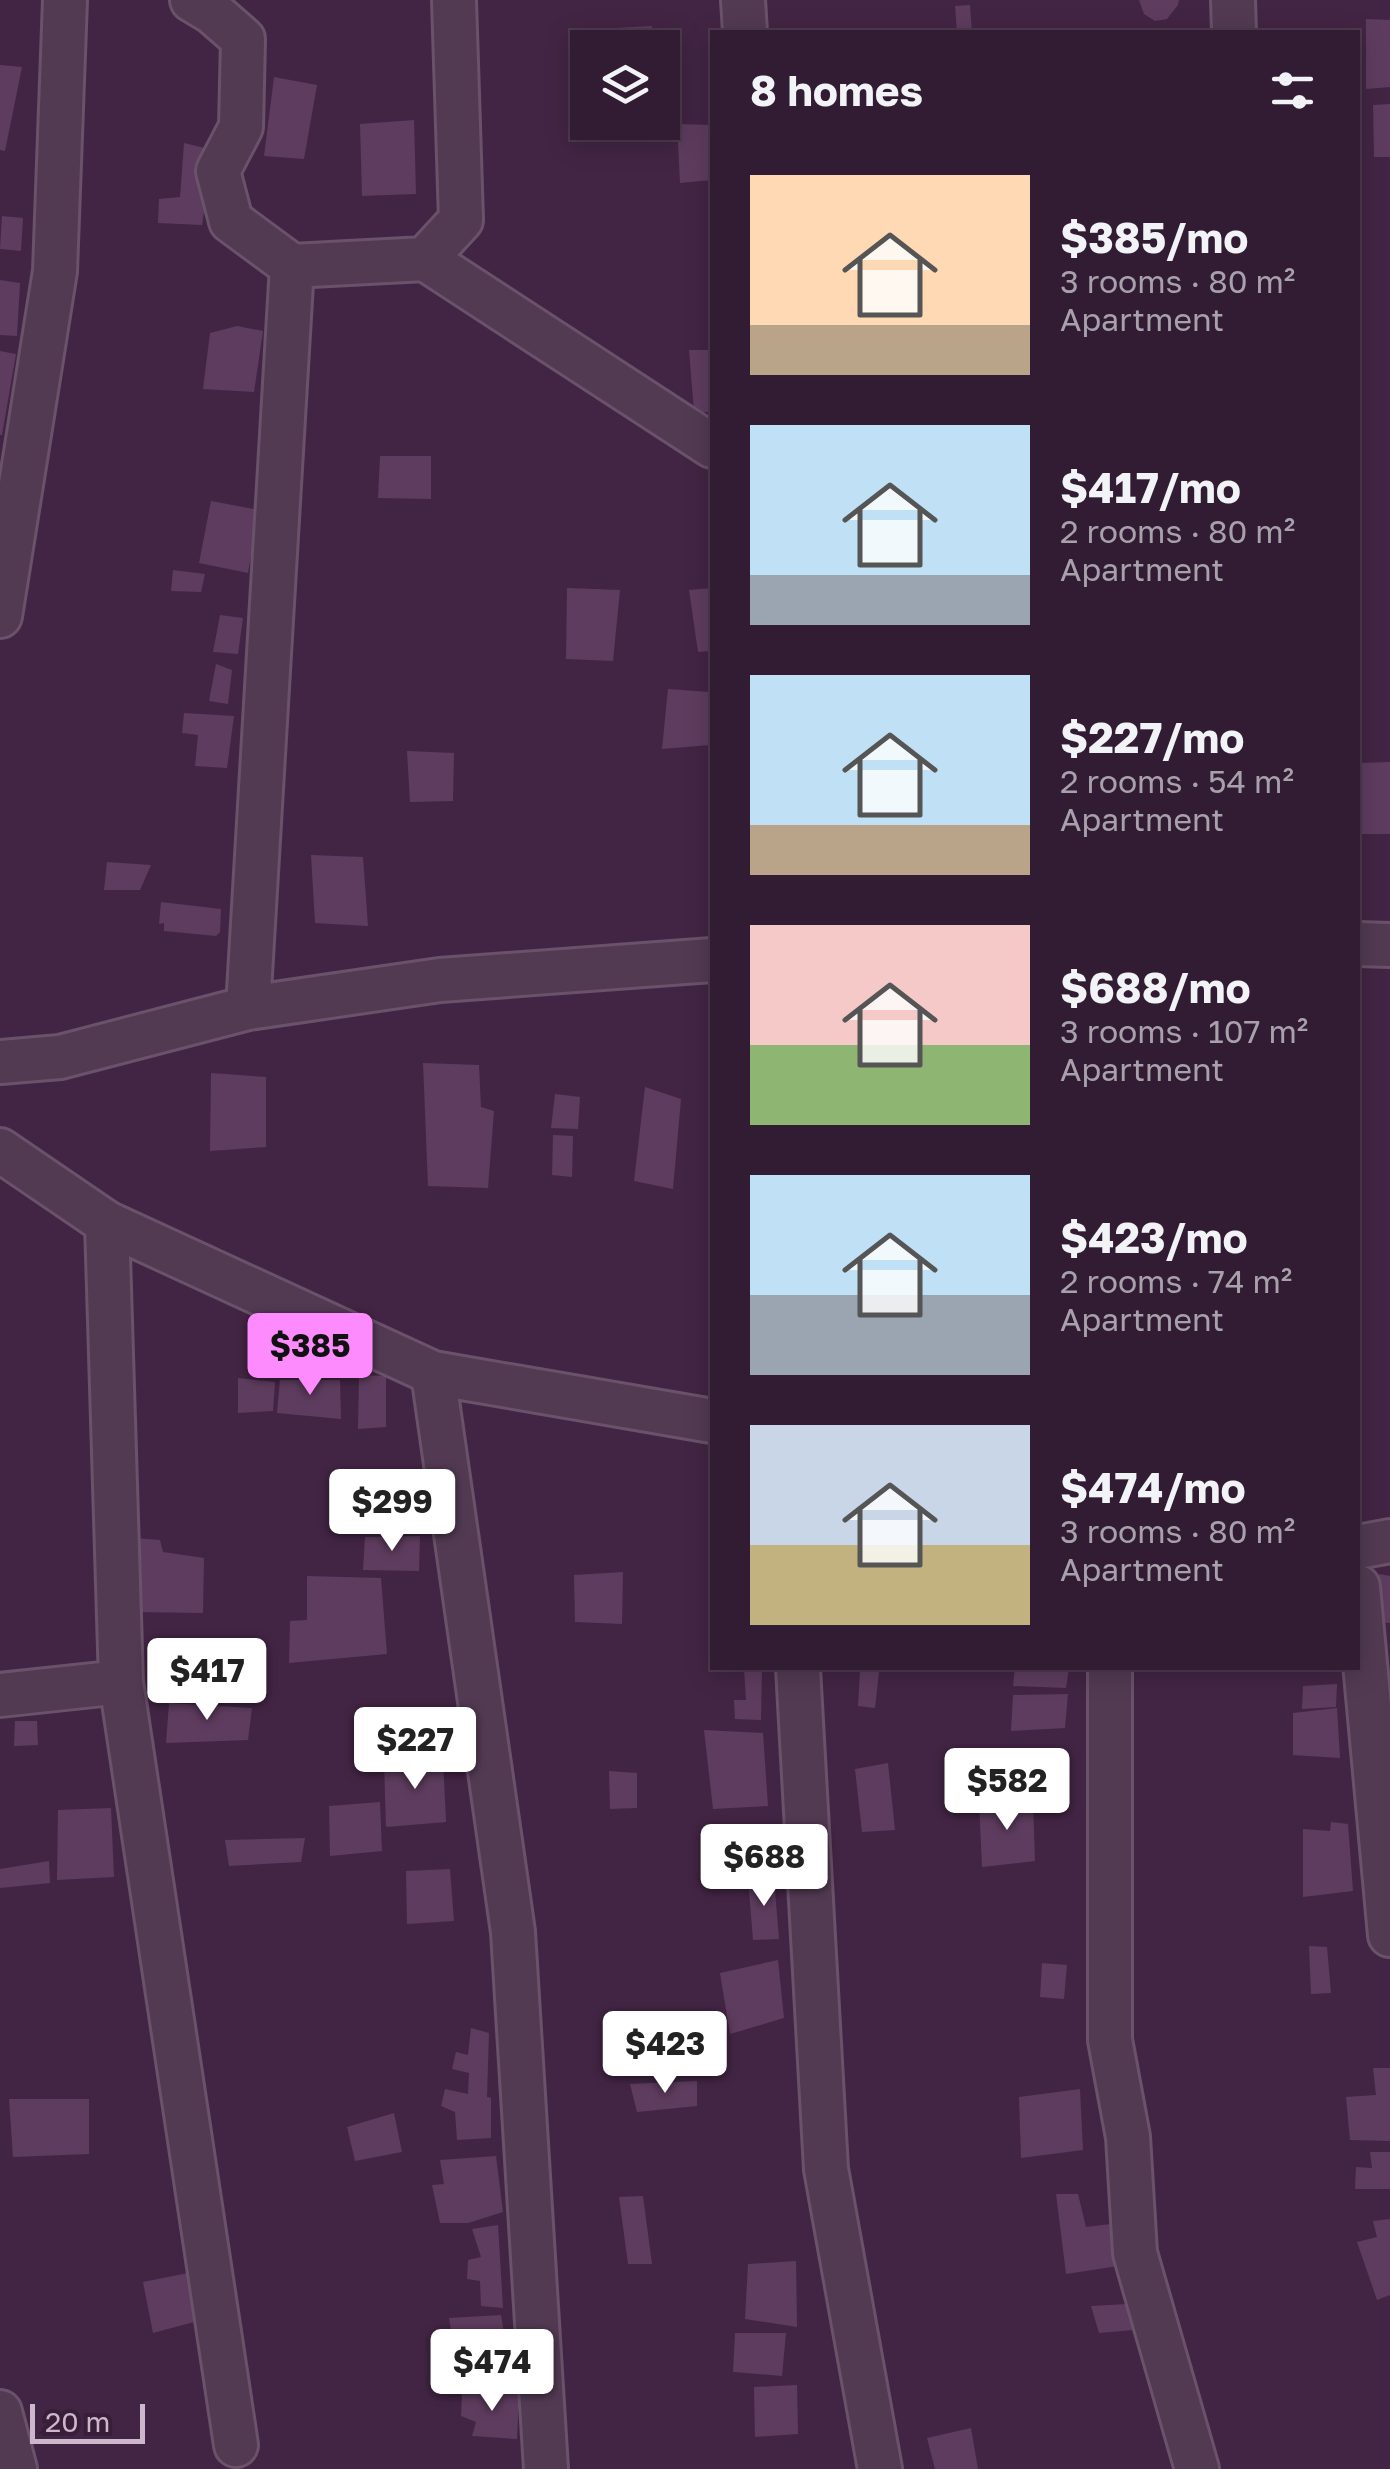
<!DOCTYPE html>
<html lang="en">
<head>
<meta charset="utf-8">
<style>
	:root { --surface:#321c33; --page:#3a253b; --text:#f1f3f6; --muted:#a8a1ac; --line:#4d3a4e; --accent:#fe8bfd }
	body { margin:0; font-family:"Golos Text",sans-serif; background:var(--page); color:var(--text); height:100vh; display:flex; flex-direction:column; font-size:38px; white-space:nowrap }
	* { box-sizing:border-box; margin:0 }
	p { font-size:32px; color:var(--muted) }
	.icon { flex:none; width:55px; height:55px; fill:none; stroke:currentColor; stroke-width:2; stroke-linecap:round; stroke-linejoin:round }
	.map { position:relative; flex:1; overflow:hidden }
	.drawer { position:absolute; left:710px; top:30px; width:650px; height:1640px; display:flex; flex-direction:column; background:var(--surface); border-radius:0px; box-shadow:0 5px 25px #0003,0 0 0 2px var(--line) }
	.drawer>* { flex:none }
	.buttons { position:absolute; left:570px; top:30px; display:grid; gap:20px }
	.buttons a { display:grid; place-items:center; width:110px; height:110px; border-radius:0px; background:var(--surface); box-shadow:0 5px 25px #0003,0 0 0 2px var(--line); font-size:50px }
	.scale { position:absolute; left:30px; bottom:25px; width:115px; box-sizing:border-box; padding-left:10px; border:5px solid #cdb7cd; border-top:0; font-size:28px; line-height:35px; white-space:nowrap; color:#cdb7cd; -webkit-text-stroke:8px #381e38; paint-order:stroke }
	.price { position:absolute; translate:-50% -85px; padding:0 22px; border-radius:10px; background:#fff; color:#222; font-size:32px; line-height:65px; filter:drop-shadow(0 2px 5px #0008) }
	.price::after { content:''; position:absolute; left:50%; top:60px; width:30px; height:22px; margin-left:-15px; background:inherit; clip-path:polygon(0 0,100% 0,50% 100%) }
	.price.on { background:var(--accent); color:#111 }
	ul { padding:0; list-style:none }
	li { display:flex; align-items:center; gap:30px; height:250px; padding:0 40px }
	li span { display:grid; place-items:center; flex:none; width:280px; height:200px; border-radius:0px; color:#555 }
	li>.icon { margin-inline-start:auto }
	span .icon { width:120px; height:120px; fill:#fffc; stroke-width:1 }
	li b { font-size:42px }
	h2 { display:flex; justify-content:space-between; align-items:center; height:120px; padding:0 40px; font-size:42px }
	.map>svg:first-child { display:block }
	.building { fill:#5e3c5f }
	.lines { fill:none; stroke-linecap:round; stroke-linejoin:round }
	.minor-casing { stroke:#6a526a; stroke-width:48 }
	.minor { stroke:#523a53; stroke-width:42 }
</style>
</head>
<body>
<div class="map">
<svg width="1390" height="2469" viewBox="0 0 1390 2469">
	<rect width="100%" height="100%" fill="#422544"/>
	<path class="building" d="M1139,0h40l-1,5 -11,14 -12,2 -11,-7z
		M970,5l2,27h-15l-2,-26z
		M1366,19l24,1v67l-24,2z
		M652,26l-1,22h-54l1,-19z
		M0,65l22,2 -17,84 -5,-1z
		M274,77l43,8 -13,74 -40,-3z
		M1390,104v53h-16l-1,-52z
		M414,120l2,74 -54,2 -2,-72z
		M677,124l35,1v55l-32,3z
		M184,143l29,7 -11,75 -44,-2 1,-24 21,-2z
		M2,216l21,2 -2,33 -21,-2z
		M0,280l20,3 -3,53 -17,-1z
		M237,326l26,5 -9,61 -51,-3 7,-56z
		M689,350h23v62h-18z
		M0,351l16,3 -14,81h-2z
		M380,456h51v43l-53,-1z
		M211,501l48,9 -11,63 -49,-10z
		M173,570l32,4 -4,18 -30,-1z
		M567,588l53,2 -7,71 -47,-2z
		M712,588v63l-14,1 -9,-62z
		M220,615l23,3 -5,36 -25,-2z
		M216,664l16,6 -4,34 -19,-3z
		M668,689l41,3 1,53 -48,4z
		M184,713l50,3 -7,52 -32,-2 3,-31 -16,-2z
		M407,751l47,2 -1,48 -43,1z
		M1390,762v72h-31l1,-71z
		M311,855l52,2 5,69 -53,-3z
		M107,862l44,3 -11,25h-36z
		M161,902l60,7 -1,23 -4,4 -52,-5v-8l-5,1z
		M423,1063l56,2 2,42 13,4 -6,77 -60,-2z
		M211,1073l55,4v70l-56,4z
		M645,1087l36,12 -8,90 -39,-8z
		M555,1094l25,3 -2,32 -27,-1z
		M553,1135l20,1 -1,41 -20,-2z
		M359,1375l27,1v51l-28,2z
		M238,1378l37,4 -2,29 -35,2z
		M280,1380h60l1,39 -64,-6z
		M392,1477l-6,53h-28l2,-48z
		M420,1536l-1,35 -56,-1 2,-33z
		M134,1538l26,2 3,12 41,6 -1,55 -68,-1z
		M623,1572l-1,52 -47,-2 -1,-47z
		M1379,1574l11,2v47l-12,-1z
		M307,1576l74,2 6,76 -98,9 1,-42 17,-1z
		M160,1646l25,3v23l-29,-3z
		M196,1649l25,1 -2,38 -26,-1z
		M744,1668h18l-1,52 -26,-1 -1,-19h12z
		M1015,1668h54l-3,20 -53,-2z
		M860,1671l19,1 -4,36 -17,-2z
		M1337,1684l-1,23 -34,2 1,-23z
		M1068,1694l-3,34 -54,3 2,-36z
		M169,1703l83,5 -4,32 -82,3z
		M1337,1708l3,50 -47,-3v-42z
		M15,1721h22l1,24 -24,1z
		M704,1730l59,3 5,73 -55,3z
		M443,1758l3,64 -60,5 -2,-65z
		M1070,1760l-2,37 -23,-1 -1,-35z
		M888,1763l7,67 -33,2 -7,-63z
		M609,1771l28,2v35l-27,1z
		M380,1802l2,49 -52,5 -1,-50z
		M979,1802l54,1 2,58 -53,6z
		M111,1808l3,69 -57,3 1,-70z
		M1331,1822l17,2 5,67 -50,6v-68l27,2z
		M305,1838l-4,24 -72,4 -4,-26z
		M49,1861l1,22 -50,5v-19z
		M450,1869l4,52 -47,3 -1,-53z
		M774,1878l5,61 -26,1 -5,-61z
		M1309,1946l18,1 4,46 -20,1z
		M778,1960l6,58 -54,16 -10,-61z
		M1042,1963l25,2 -3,34 -24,-2z
		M471,2028l18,5 -2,64 4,1v40l-34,2 -2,-28 -14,-6 4,-17 23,5 1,-21 -17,-4 4,-17 12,3z
		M1373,2068h17v73l-40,-1 -4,-43 30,-2z
		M697,2081v25l-60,6 -7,-28z
		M1080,2089l3,61 -62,8 -2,-61z
		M9,2099h80v55l-76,3z
		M394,2113l8,39 -47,9 -8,-34z
		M1370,2152h20v37h-35l1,-22 16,1z
		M496,2156l7,56 -35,11h-28l-8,-38 12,-1 -4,-24z
		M1056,2194h22l8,33 25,-3 7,42 -52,8z
		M643,2196l9,68h-24l-9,-67z
		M1390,2219v76l-13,5 -20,-58 20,-5 -4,-16z
		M498,2225l5,83 -22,-2 -1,-25 -13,-2 1,-19 13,-3 -9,-28z
		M796,2261l1,66 -52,-8 3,-55z
		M188,2273l6,49 -41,11 -10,-51z
		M1128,2304l5,26 -34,3 -8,-27z
		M501,2315l7,43 -51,9 -8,-49z
		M735,2333h51l-4,43 -49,-4z
		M797,2385l1,49 -43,3 -1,-50z
		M462,2394h57l-2,45 -45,-3 4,-14 -15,-6z
		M971,2428l7,41h-43l-8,-31z"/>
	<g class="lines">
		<g class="minor-casing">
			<path id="minor" d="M192,0l20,12 31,27 -2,88 -23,44 13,50 61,45 -44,742
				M743,0l2,32
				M1233,0l1,32
				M425,259l287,187
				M292,266l133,-7 36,-39 -7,-220
				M0,616l55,-345 10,-271
				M1358,944l32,1
				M0,1062l60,-5 188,-49 192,-28 272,-20
				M0,1150l107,73 326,150 279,48
				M107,1223l14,459 115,763
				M433,1373l80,559 33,537
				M1358,1547l32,-6
				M1358,1587l32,348
				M798,1668l28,501 54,300
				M1110,1668v372l18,97 7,116 62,216
				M0,1695l121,-13
				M0,2412l15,57"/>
		</g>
		<use href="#minor" class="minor"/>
	</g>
</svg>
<div class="buttons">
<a><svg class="icon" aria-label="layers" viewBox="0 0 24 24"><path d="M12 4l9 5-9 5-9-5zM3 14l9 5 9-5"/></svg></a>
</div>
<div class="scale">20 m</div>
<b class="price on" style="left:310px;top:1398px">$385</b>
<b class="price" style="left:392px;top:1554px">$299</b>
<b class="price" style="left:207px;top:1723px">$417</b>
<b class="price" style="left:415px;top:1792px">$227</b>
<b class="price" style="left:1007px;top:1833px">$582</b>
<b class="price" style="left:764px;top:1909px">$688</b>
<b class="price" style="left:665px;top:2096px">$423</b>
<b class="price" style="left:492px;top:2414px">$474</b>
<section class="drawer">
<h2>8 homes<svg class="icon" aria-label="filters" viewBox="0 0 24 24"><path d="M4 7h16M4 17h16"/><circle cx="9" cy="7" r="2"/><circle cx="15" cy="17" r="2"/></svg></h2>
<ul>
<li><span style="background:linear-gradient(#ffd9b3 75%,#b9a48a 0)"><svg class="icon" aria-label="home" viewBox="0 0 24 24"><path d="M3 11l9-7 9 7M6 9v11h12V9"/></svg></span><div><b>$385/mo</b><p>3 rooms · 80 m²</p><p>Apartment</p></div></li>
<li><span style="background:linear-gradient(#bfe0f5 75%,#9aa5b1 0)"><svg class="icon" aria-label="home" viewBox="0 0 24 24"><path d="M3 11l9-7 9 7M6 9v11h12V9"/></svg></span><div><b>$417/mo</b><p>2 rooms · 80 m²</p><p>Apartment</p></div></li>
<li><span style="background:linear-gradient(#bfe0f5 75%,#b9a48a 0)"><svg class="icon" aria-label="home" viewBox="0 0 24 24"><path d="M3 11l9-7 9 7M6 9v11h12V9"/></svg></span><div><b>$227/mo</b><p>2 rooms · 54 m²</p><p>Apartment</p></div></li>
<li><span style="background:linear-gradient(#f6c9c9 60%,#8fb573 0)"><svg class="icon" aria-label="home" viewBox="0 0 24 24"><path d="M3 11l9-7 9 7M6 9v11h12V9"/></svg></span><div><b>$688/mo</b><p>3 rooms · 107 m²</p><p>Apartment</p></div></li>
<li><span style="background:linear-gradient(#bfe0f5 60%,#9aa5b1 0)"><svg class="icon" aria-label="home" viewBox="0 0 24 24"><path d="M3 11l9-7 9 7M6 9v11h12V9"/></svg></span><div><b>$423/mo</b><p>2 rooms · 74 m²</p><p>Apartment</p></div></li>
<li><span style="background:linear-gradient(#c9d6e8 60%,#c2b280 0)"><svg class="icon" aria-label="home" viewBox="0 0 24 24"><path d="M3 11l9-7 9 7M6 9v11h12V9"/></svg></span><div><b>$474/mo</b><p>3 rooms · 80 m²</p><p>Apartment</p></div></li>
</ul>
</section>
</div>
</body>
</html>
